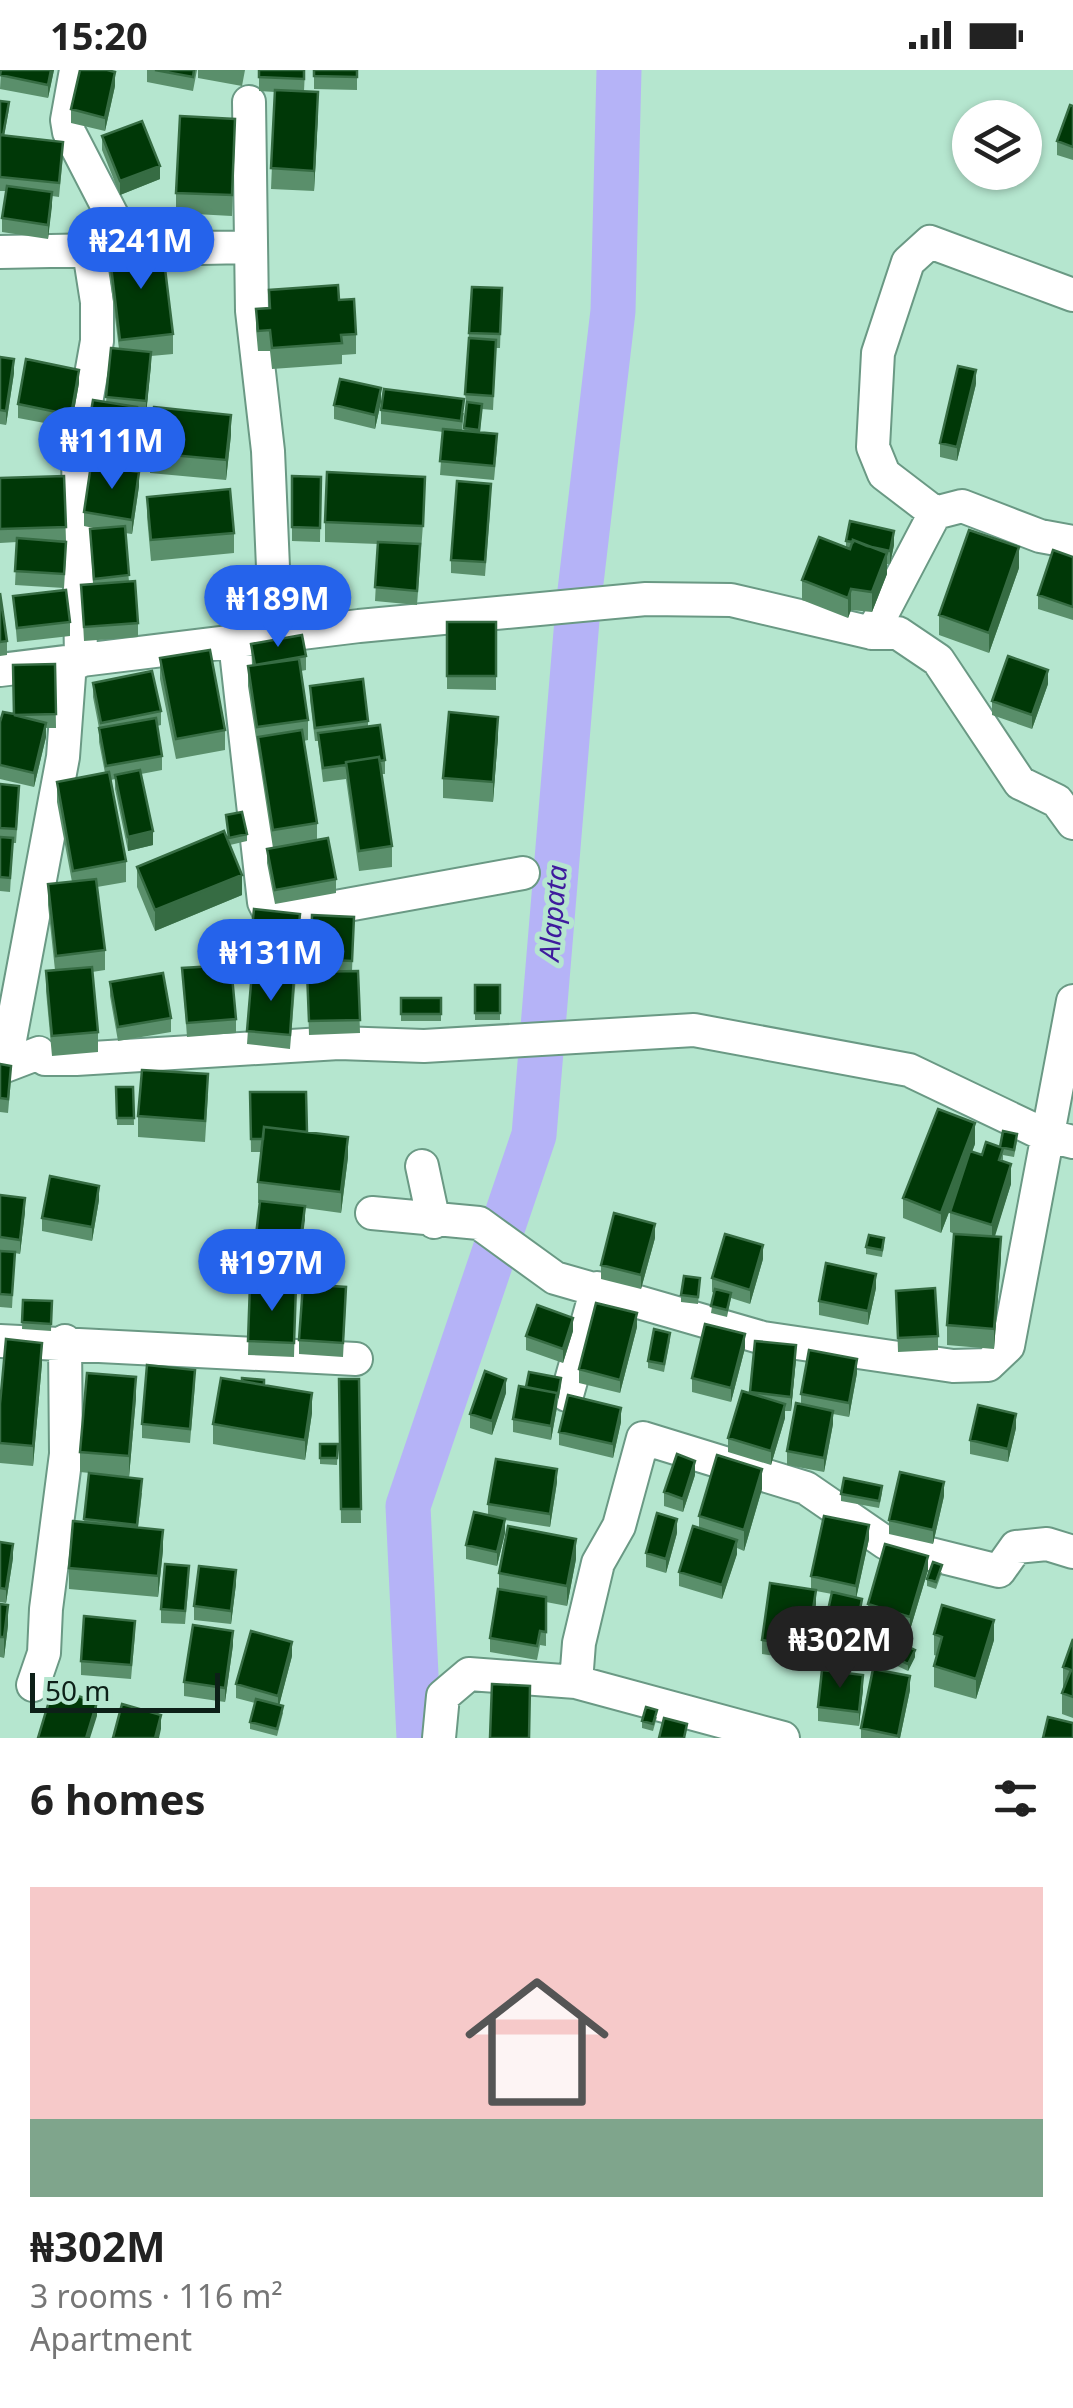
<!DOCTYPE html>
<html lang="en">
<head>
<meta charset="utf-8">
<style>
	:root { --surface:#fff; --page:#f6f6f6; --text:#222; --muted:#767676; --line:#e0e0e0; --accent:#2563eb }
	body { margin:0; font-family:"Noto Sans",sans-serif; background:var(--page); color:var(--text); height:100vh; display:flex; flex-direction:column; font-size:38px; white-space:nowrap }
	* { box-sizing:border-box; margin:0 }
	p { font-size:32px; color:var(--muted) }
	.icon { flex:none; width:55px; height:55px; fill:none; stroke:currentColor; stroke-width:2; stroke-linecap:round; stroke-linejoin:round }
	.map { position:relative; height:1668px; overflow:hidden }
	.details { display:flex; flex-direction:column; background:var(--surface); flex:1 }
	.details>* { flex:none }
	.controls { position:absolute; left:952px; top:30px; display:grid; gap:20px }
	.controls a { display:grid; place-items:center; width:90px; height:90px; border-radius:50%; background:var(--surface); box-shadow:0 2px 8px #0004; font-size:50px }
	.scale { position:absolute; left:30px; bottom:25px; width:190px; box-sizing:border-box; padding-left:10px; border:5px solid #0d2018; border-top:0; font-size:28px; line-height:35px; white-space:nowrap; color:#0d2018; -webkit-text-stroke:8px #b5e6cf; paint-order:stroke }
	.price { position:absolute; translate:-50% -85px; padding:0 22px; border-radius:35px; background:var(--accent); color:#fff; font-size:32px; line-height:65px; filter:drop-shadow(0 2px 5px #0008) }
	.price::after { content:''; position:absolute; left:50%; top:60px; width:30px; height:22px; margin-left:-15px; background:inherit; clip-path:polygon(0 0,100% 0,50% 100%) }
	.price.selected { background:#222; color:#fff }
	ul { padding:0; list-style:none }
	li { display:grid; align-content:center; gap:20px; height:530px; padding:0 30px }
	li+li { border-top:2px solid var(--line) }
	li span { display:grid; place-items:center; height:310px; border-radius:0px; color:#555 }
	li>.icon { margin-inline-start:auto }
	span .icon { width:180px; height:180px; fill:#fffc; stroke-width:1 }
	li b { font-size:42px }
	h2 { display:flex; justify-content:space-between; align-items:center; height:120px; padding:0 30px; font-size:42px }
	.status { display:flex; justify-content:space-between; align-items:center; height:70px; padding:0 50px; background:var(--surface); direction:ltr }
	.status svg { height:28px; fill:currentColor }
	.map>svg:first-child { display:block }
	.lines { fill:none; stroke-linecap:round; stroke-linejoin:round }
	.river { stroke:#b5b3f7; stroke-width:45 }
	.minor-casing { stroke:#6a9984; stroke-width:36 }
	.minor { stroke:#fff; stroke-width:32 }
	.wall { fill:#5a8f6b }
	.shaded-wall { fill:#366c43 }
	.building { fill:#003807; stroke:#366c43; stroke-width:2.5 }
	.labels { text-anchor:middle; stroke-width:10; stroke-linejoin:round; paint-order:stroke }
	.water-label { font-size:28px; font-style:italic; fill:#3e1a9d; stroke:#b5e6cf }
</style>
</head>
<body>
<div class="status"><b>15:20</b><svg viewBox="0 0 49 12"><path d="M0 12V9h3v3zM5 12V6h3v6zM10 12V3h3v9zM15 12V0h3v12zM26 1h20v11H26zM47 4h2v5h-2z"/></svg></div>
<div class="map">
<svg width="1073" height="1668" viewBox="0 0 1073 1668">
	<rect width="100%" height="100%" fill="#b5e6cf"/>
	<g class="lines">
		<path class="river" d="M419,1668l-11,-232 126,-371 44,-527 35,-297 6,-241"/>
		<g class="minor-casing">
			<path id="minor" d="M76,0l-9,50 2,12 61,118
				M249,32l3,209 16,140 8,186
				M0,182l251,-5
				M935,443l-51,-39 -11,-27 5,-94 30,-91 22,-20 143,53
				M872,563l63,-120 27,-7 78,30 33,6
				M235,572l29,260 5,10 12,5 242,-44
				M81,591l-3,-213 19,-107v-39l-8,-51
				M70,592l-7,95 -58,309 34,-13 6,6h31l263,-16 85,3 270,-16 215,40 136,65 28,7
				M0,600l359,-44 287,-27 85,1 141,33h26l40,27 82,123 37,18 16,22
				M422,1096l12,56
				M372,1143l107,10 76,55 208,60 190,28 35,-1 20,-19 65,-345
				M0,1271l356,18
				M567,1325l30,-107
				M33,1615l11,-32 2,-44 20,-155 -1,-113
				M439,1668l4,-42 26,-22 107,8
				M783,1668l-207,-56 3,-39 19,-80 21,-37 24,-88 163,50 80,55 113,28 17,-24 31,-3 26,8"/>
		</g>
		<use href="#minor" class="minor"/>
	</g>
	<path class="wall" d="M1,0h53l-6,28 -48,-9z
		M147,0h50l-4,21 -46,-9z
		M198,0h47l-3,16 -44,-8z
		M259,0h46l-1,21 14,22 -4,78 -43,-2 4,-97 -16,-1z
		M314,0h43v20l-43,-1z
		M115,16l-10,45 -34,-8v-14z
		M0,31l9,8 -5,27 59,20 -4,41 -7,-1 -4,43 -46,-7v-14l4,-27h-6z
		M1073,36v54l-16,-5v-14z
		M102,66l58,43 -40,16 -18,-45z
		M235,69l-3,77 -56,-3v-20z
		M109,180l64,84v20l-22,2 -5,59 -9,-1 -7,54 -45,-7v-14l21,-45 5,-54 8,1 -10,-79z
		M472,217l30,1 -2,60h-4l-3,62 -11,-1 -2,23 17,16 -3,32 -54,-5 3,-43 -62,-8v-14l83,3 -2,17 2,1 3,-23 -2,-14z
		M269,220l70,10 17,34v20l-14,1v9l-70,5 -2,-18h-12l-2,-22v-20l13,-1z
		M0,287l14,16 -8,52 -6,-1z
		M79,313l-8,45 -53,-10v-14z
		M976,314l-19,77 -17,-4v-14z
		M381,332l-6,27 -41,-10v-14z
		M231,365l-5,45 -76,-7v-20z
		M64,406l2,65h-12l12,15 -2,32 -49,-3 2,-43 -17,1v-65z
		M292,406l29,1 -1,65 -28,-1z
		M139,416l-7,48 -7,-1 4,49 9,41v14l-54,4 -3,-56 12,-1 -3,-55h8l-14,-3v-14z
		M147,427l87,36v20l-83,8 -4,-44z
		M425,427l-8,108 -42,-4 3,-57 -53,-2v-20z
		M491,428l-6,78 -34,-3v-13z
		M846,471l48,4 -4,19h-3v10l-15,38 -21,-2 -3,8 -46,-18v-20l44,-32z
		M1073,487v63l-35,-11v-14z
		M1019,498l-30,85 -50,-18v-20z
		M0,523l7,48v14l-7,1z
		M13,526l57,26v14l-53,6z
		M447,552h49v68l-49,-1z
		M251,574l55,12v14l-5,1 7,49v20l-4,1 13,82v17l19,39v14l-61,11 -8,-41v-14l6,-1 -25,-162v-20l4,-1z
		M160,588l65,72v20l-49,9 -16,-80z
		M55,594l1,64h-10v9l-12,50 -34,-8v-57l13,-8z
		M93,613l68,28v14l-4,1 5,30v14l-21,4 12,71 -25,6 -13,-62v-10l-4,1 15,81v21l-29,5 8,63v20l-13,2 6,60v20l-46,4 -6,-65v-20l9,-1 -7,-65v-21l24,-2 -15,-80v-20l48,-9 -6,-31v-14l-6,-31z
		M1048,614l-16,45 -40,-14v-14z
		M310,616l58,35v5l17,34v14h-3l10,72v21l-33,4 -13,-92 -23,3 -5,-41h-3l-5,-41z
		M498,667l-5,65 -50,-4v-20z
		M0,714l19,16 -3,43h-3l-3,49 -10,-1z
		M226,745l21,19v7l-17,4 12,50 -87,36 -18,-44v-20l92,-23z
		M312,845l42,2 -2,54h6l2,62 -51,2 -2,-63h4z
		M300,858l-10,121 -43,-5 5,-71h-3v-14z
		M182,898l54,51v14l-49,4z
		M110,912l61,36v14l-53,9 -8,-45z
		M475,915h25v35h-25z
		M401,928h40v23h-40z
		M0,994l11,15 -3,34 -8,-1z
		M116,1017h17l1,38h-17z
		M250,1022l57,40 41,25 -7,56 -36,-5 -6,56 -44,-6v-14l5,-41h-2v-21l3,-30h-10z
		M208,1025l-3,47 -67,-5v-21z
		M1017,1071l-3,16 -11,-2v6l8,23 -17,53 7,21 -7,91 -47,-4v-20l8,-91 -5,-2v-20l6,-18 -15,39 -38,-15v-20l72,-54 -3,8 10,3z
		M0,1125l25,17 -5,42 -5,-1 -3,55 -12,-1z
		M99,1130l-7,41 -50,-10v-13z
		M655,1168l-14,51 -40,-10v-14z
		M884,1175l-2,12 -16,-3v-7z
		M763,1189l-13,45 -19,-6 -4,19 -16,-4 3,-20 -2,-1v-14z
		M700,1208l-2,26 -17,-2v-7z
		M250,1214l46,2 -2,71 -46,-2z
		M876,1218l-8,37 -49,-10v-14z
		M896,1221l42,45v14l-40,2z
		M23,1230l29,1 -1,30 -29,-2z
		M346,1230l-3,57 -44,-3v-14z
		M637,1257l-17,66 -41,-10v-14z
		M573,1261l-10,32 -37,-13v-14z
		M670,1270l-6,32 -16,-4v-7z
		M745,1278l-14,54 -39,-10v-14z
		M796,1289l-5,52h-6v7l-14,47 -43,-13v-14l22,-44z
		M42,1293l-9,103 -33,-3v-59z
		M857,1303l-8,44 -16,-3v10l-9,48 -37,-7v-14l14,-47v-10z
		M339,1309h20l2,144h-20z
		M195,1314l-5,59 -48,-5v-14z
		M264,1315l48,28 -7,47 -92,-16v-20z
		M561,1315l-10,55 -38,-8v-13l13,-32z
		M506,1323l-14,42 -22,-7v-14z
		M136,1328l-7,79 -49,-5v-20z
		M621,1352l-8,36 -54,-13v-13z
		M1016,1358l-8,34 -38,-8v-14z
		M320,1374h18l-1,21 -17,-1z
		M89,1403l53,20 -4,34 25,23 -5,47 -89,-8v-21l15,-46z
		M695,1405l-12,37 -19,-6v-14z
		M557,1412l-7,45 -45,-7v13l-8,33 -31,-7v-14l22,-30v-11z
		M762,1419l-18,62 -7,-3v6l-15,45 -43,-13v-14l20,-44v-12z
		M882,1423l-3,15 -38,-7v-7z
		M944,1426l-11,48 -44,-10v-14z
		M677,1463l-11,40 -20,-6v-14z
		M869,1469l-13,59 6,15 -9,46 -31,-7v-14l10,-44 -16,-3v13l-9,57 -45,-7v-14l49,-51v-13z
		M0,1472l13,16 -7,45 -6,-1z
		M576,1489l-9,47 -21,-4v44l-6,-1 -3,15 -47,-8v-14l9,-49v-16z
		M928,1500l-18,60 -42,-12v-14z
		M942,1502l-6,17 -9,-3v-7z
		M189,1510l-4,44 -24,-1v-14z
		M236,1514l-5,40 -37,-4v-14z
		M0,1534l8,21 -4,33 -4,-1z
		M135,1564l-4,45 -50,-4v-14z
		M934,1564l60,6 -18,59 -42,-12v-21l3,-10 -3,-1z
		M1073,1569v79l-11,-4v-21l2,-5h-1v-21z
		M233,1575l-8,57 -41,-6v-14z
		M292,1586l-13,49 4,8 -6,23 -27,-7v-7l5,-19 -19,-5v-14z
		M891,1586l24,1 -7,14 -17,-8z
		M863,1619l-4,37 -41,-5v-14z
		M910,1620l-10,48h-39v-10z
		M657,1647l-4,14 -11,-3v-7z"/>
	<path class="shaded-wall" d="M51,0h3l-6,28v-13z
		M115,2v14l-10,45v-13z
		M318,22v21l-4,78v-20z
		M160,96v13l-40,16v-14z
		M52,122v14l-4,33v-14z
		M151,282v14l-5,49v-14z
		M14,289v14l-8,52v-14z
		M79,300v13l-8,45v-13z
		M976,300v14l-19,77v-14z
		M381,318v14l-6,27v-14z
		M137,337v14l-7,47v-14z
		M231,345v20l-5,45v-20z
		M139,402v14l-7,48v-14z
		M894,461v14l-4,19v-13z
		M1019,477v21l-30,85v-20z
		M887,483v21l-15,38v-20z
		M851,519v21l-3,8v-20z
		M1048,600v14l-16,45v-14z
		M498,647v20l-5,65v-20z
		M46,653v14l-12,50v-14z
		M153,761v14l-25,6v-14z
		M242,805v20l-87,36v-21z
		M300,844v14l-5,50v-14z
		M975,1053v21l-34,89v-20z
		M348,1067v20l-7,56v-21z
		M1011,1094v20l-19,62v-21z
		M99,1116v14l-7,41v-14z
		M25,1128v14l-5,42v-14z
		M305,1136v14l-6,44v-14z
		M655,1154v14l-14,51v-14z
		M1001,1167v21l-7,91v-20z
		M763,1175v14l-13,45v-14z
		M876,1204v14l-8,37v-14z
		M637,1243v14l-17,66v-13z
		M573,1248v13l-10,32v-14z
		M745,1264v14l-14,54v-14z
		M42,1273v20l-9,103v-20z
		M796,1275v14l-5,52v-14z
		M857,1289v14l-8,44v-14z
		M136,1307v21l-7,79v-21z
		M506,1309v14l-14,42v-14z
		M312,1323v20l-7,47v-20z
		M557,1323v14l-6,33v-14z
		M785,1334v14l-14,47v-14z
		M621,1338v14l-8,36v-14z
		M833,1341v13l-9,48v-14z
		M1016,1344v14l-8,34v-13z
		M695,1391v14l-12,37v-13z
		M557,1399v13l-7,45v-13z
		M762,1399v20l-18,62v-21z
		M944,1412v14l-11,48v-14z
		M505,1449v14l-8,33v-14z
		M677,1449v14l-11,40v-14z
		M869,1455v14l-13,60v-13z
		M163,1460v20l-5,47v-21z
		M576,1469v20l-9,47v-20z
		M737,1470v14l-15,45v-14z
		M13,1474v14l-7,45v-14z
		M928,1486v14l-18,60v-13z
		M236,1500v14l-5,40v-13z
		M816,1520v14l-9,57v-14z
		M862,1529v14l-9,46v-14z
		M8,1535v20l-4,33v-21z
		M994,1550v20l-18,59v-20z
		M233,1561v14l-8,57v-14z
		M292,1572v14l-14,54v-14z
		M915,1580v7l-7,14v-7z
		M863,1605v14l-4,37v-14z
		M910,1606v14l-10,48h-2z
		M97,1632v14l-7,22h-4z
		M161,1645v14l-2,9h-4z"/>
	<path class="building" d="M1,0h50l-3,15 -48,-10z
		M80,0h27l8,2 -10,46 -34,-9z
		M155,0h39l-1,7z
		M259,0h45v9l-45,-2z
		M314,0h43v7l-43,-1z
		M275,20l43,2 -4,79 -43,-3z
		M0,31l9,1 -6,33 -3,-1z
		M1070,35l3,1v41l-16,-6z
		M180,46l55,3 -3,76 -56,-2z
		M142,51l18,45 -40,15 -18,-45z
		M0,65l63,7 -4,41 -59,-6z
		M7,116l45,6 -4,33 -46,-7z
		M162,174l11,90 -53,6 -11,-90z
		M338,215l1,15 15,-1 2,35 -15,1 1,8 -70,5 -2,-18 -12,1 -2,-22 14,-1 -1,-18z
		M472,217l30,1 -2,46 -31,-1z
		M469,268l27,2 -3,56 -28,-2z
		M111,278l40,4 -5,49 -40,-4z
		M0,287l14,2 -8,52 -6,-1z
		M26,289l53,11 -8,45 -53,-11z
		M958,296l18,4 -19,77 -17,-4z
		M340,309l41,9 -6,27 -41,-10z
		M384,319l80,10 -3,22 -80,-11z
		M93,330l44,7 -7,47 -45,-7z
		M467,332l15,2 -3,26 -15,-2z
		M154,337l77,8 -5,45 -76,-7z
		M443,359l54,5 -3,32 -54,-5z
		M91,395l48,7 -7,48 -48,-8z
		M327,402l98,5 -2,49 -98,-4z
		M64,406l2,51 -66,2v-51z
		M292,406l29,1 -1,51 -28,-1z
		M457,411l34,3 -6,78 -34,-2z
		M230,419l4,44 -83,7 -4,-43z
		M850,451l44,10 -4,20 -23,-5 -14,-6v2l-7,-1z
		M125,456l4,49 -35,4 -4,-50z
		M969,460l50,17 -30,86 -50,-18z
		M819,467l31,12 3,-9 34,13 -15,39 -21,-3 -3,9 -46,-18z
		M17,468l49,4 -2,32 -49,-3z
		M378,472l42,2 -3,47 -42,-4z
		M1053,480l20,7v50l-35,-12z
		M135,511l3,42 -54,4 -3,-42z
		M66,520l4,32 -53,6 -4,-32z
		M0,523l7,48 -7,1z
		M447,552h49v54h-49z
		M302,565l4,21 -51,9 -4,-21z
		M210,580l15,80 -49,9 -16,-81z
		M1008,586l40,14 -16,45 -40,-14z
		M299,589l9,61 -51,7 -9,-61z
		M55,594l1,50 -42,1 32,8 -12,50 -34,-8v-43l3,-10 11,2 -1,-49z
		M152,601l9,40 -60,12 -8,-40z
		M363,609l5,42 -53,7 -5,-42z
		M449,642l49,5 -5,65 -50,-4z
		M156,648l6,38 -56,10 -7,-38z
		M380,655l5,35 -5,1 -1,-4 -33,5v3l-23,3 -5,-35z
		M302,660l15,93 -44,7 -15,-93z
		M379,687l13,89 -33,5 -13,-89z
		M140,700l13,61 -25,6 -13,-62z
		M109,702l17,89 -53,10 -16,-89z
		M0,714l19,2 -3,43 -16,-1z
		M242,742l5,22 -18,4 -3,-23z
		M224,761l18,44 -87,35 -18,-43z
		M0,767l13,1 -3,40 -10,-1z
		M328,768l8,41 -61,11 -8,-41z
		M96,809l9,71 -49,6 -8,-72z
		M254,839l46,5 -5,50 -46,-5z
		M312,845l42,2 -2,44 -41,-2z
		M231,895l5,54 -49,4 -5,-55z
		M92,897l6,65 -46,4 -6,-65z
		M358,901l2,49 -51,1 -2,-49z
		M252,902l42,4 -4,59 -43,-4z
		M163,903l8,45 -53,9 -8,-45z
		M475,915h25v28h-25z
		M401,928h40v16h-40z
		M0,994l11,2 -3,33 -8,-1z
		M142,1000l66,4 -3,47 -67,-5z
		M116,1017h17l1,31h-17z
		M250,1022h56l1,40 -43,-5 -1,12h-12z
		M938,1039l37,14 -34,90 -38,-15z
		M264,1057l84,10 -7,55 -83,-10z
		M1003,1061l14,3 -3,16 -14,-3z
		M986,1072l17,6 -4,12 12,4 -19,61 -42,-13 20,-61 12,4z
		M50,1106l49,10 -7,41 -50,-9z
		M0,1125l25,3 -5,42 -20,-3z
		M260,1131l45,5 -6,44 -44,-6z
		M614,1143l41,11 -14,51 -40,-10z
		M725,1164l38,11 -13,45 -38,-12z
		M954,1164l47,3 -7,92 -47,-4z
		M869,1165l15,3 -2,12 -16,-3z
		M0,1181l15,1 -3,43 -12,-1z
		M826,1193l50,11 -8,37 -49,-10z
		M684,1206l16,2 -2,19 -17,-2z
		M250,1214l46,2 -2,57 -46,-2z
		M303,1214l43,3 -3,56 -44,-3z
		M935,1218l3,48 -40,2 -2,-47z
		M715,1219l16,4 -4,17 -16,-4z
		M23,1230l29,1 -1,23 -29,-2z
		M596,1233l41,10 -17,67 -41,-11z
		M537,1235l36,13 -10,31 -37,-13z
		M705,1254l40,10 -14,54 -39,-10z
		M654,1259l16,4 -6,31 -16,-3z
		M6,1269l36,4 -9,103 -33,-3v-39z
		M755,1271l41,4 -5,52 -41,-5z
		M809,1280l48,9 -8,44 -48,-9z
		M147,1295l48,5 -5,59 -48,-5z
		M485,1301l21,8 -14,42 -22,-7z
		M529,1302l32,6 -3,17 -1,-2 -31,-6z
		M87,1303l49,4 -7,79 -49,-4z
		M221,1308l91,15 -7,47 -92,-16z
		M242,1308l22,2v5l-22,-4z
		M339,1309h20l2,130h-20z
		M519,1316l38,7 -6,33 -38,-7z
		M742,1321l43,13 -14,47 -43,-13z
		M568,1325l53,13 -8,36 -54,-12z
		M796,1333l37,8 -9,47 -37,-7z
		M978,1335l38,9 -8,35 -38,-9z
		M320,1374h18l-1,14h-17z
		M677,1384l18,7 -12,38 -19,-7z
		M717,1385l45,14 -18,61 -45,-14z
		M496,1389l61,10 -7,45 -62,-10z
		M900,1402l44,10 -11,48 -44,-10z
		M89,1403l53,6 -5,46 -53,-6z
		M844,1408l38,8 -3,15 -38,-7z
		M474,1442l31,7 -8,33 -31,-7z
		M657,1443l20,6 -11,40 -20,-6z
		M824,1446l45,9 -13,61 -45,-10z
		M73,1451l90,9 -5,46 -89,-8z
		M508,1456l68,13 -9,47 -68,-13z
		M693,1456l44,14 -15,45 -43,-13z
		M0,1472l13,2 -7,45 -6,-1z
		M885,1474l43,12 -18,61 -42,-13z
		M933,1492l9,3 -6,17 -9,-3z
		M165,1494l24,2 -4,45 -24,-2z
		M199,1496l37,4 -5,41 -37,-5z
		M770,1513l46,7 -9,57 -45,-7z
		M498,1519l48,8v35l-6,-1 -3,15 -47,-8z
		M832,1522l30,7 -9,46 -31,-7z
		M0,1534l8,1 -4,32h-4z
		M942,1535l52,15 -18,59 -42,-13 8,-29 -8,-3z
		M84,1546l51,5 -4,44 -50,-4z
		M193,1555l40,6 -8,57 -41,-6z
		M251,1561l41,11 -14,54 -42,-12z
		M1073,1569v58l-11,-4 9,-23 -8,-3z
		M899,1572l16,8 -7,14 -17,-8z
		M873,1599l37,7 -12,60 -37,-8z
		M822,1600l41,5 -4,37 -41,-5z
		M492,1614l38,2 -1,52h-39z
		M53,1618l44,14 -11,36h-48z
		M256,1629l27,7 -6,23 -27,-7z
		M122,1634l39,11 -6,23h-42z
		M646,1637l11,3 -4,14 -11,-3z
		M1048,1647l25,6v15h-30z
		M664,1648l23,6 -3,14h-25z"/>
	<g class="labels">
		<g class="water-label">
			<text transform="translate(553 843) rotate(-85)" y="10">Alapata</text>
		</g>
	</g>
</svg>
<div class="controls">
<a><svg class="icon" aria-label="layers" viewBox="0 0 24 24"><path d="M12 4l9 5-9 5-9-5zM3 14l9 5 9-5"/></svg></a>
</div>
<div class="scale">50 m</div>
<b class="price" style="left:141px;top:222px">₦241M</b>
<b class="price" style="left:112px;top:422px">₦111M</b>
<b class="price" style="left:278px;top:580px">₦189M</b>
<b class="price" style="left:271px;top:934px">₦131M</b>
<b class="price" style="left:272px;top:1244px">₦197M</b>
<b class="price selected" style="left:840px;top:1621px">₦302M</b>
</div>
<section class="details">
<h2>6 homes<svg class="icon" aria-label="filters" viewBox="0 0 24 24"><path d="M4 7h16M4 17h16"/><circle cx="9" cy="7" r="2"/><circle cx="15" cy="17" r="2"/></svg></h2>
<ul>
<li><span style="background:linear-gradient(#f6c9c9 75%,#7fa58c 0)"><svg class="icon" aria-label="home" viewBox="0 0 24 24"><path d="M3 11l9-7 9 7M6 9v11h12V9"/></svg></span><div><b>₦302M</b><p>3 rooms · 116 m²</p><p>Apartment</p></div></li>
</ul>
</section>
</body>
</html>
